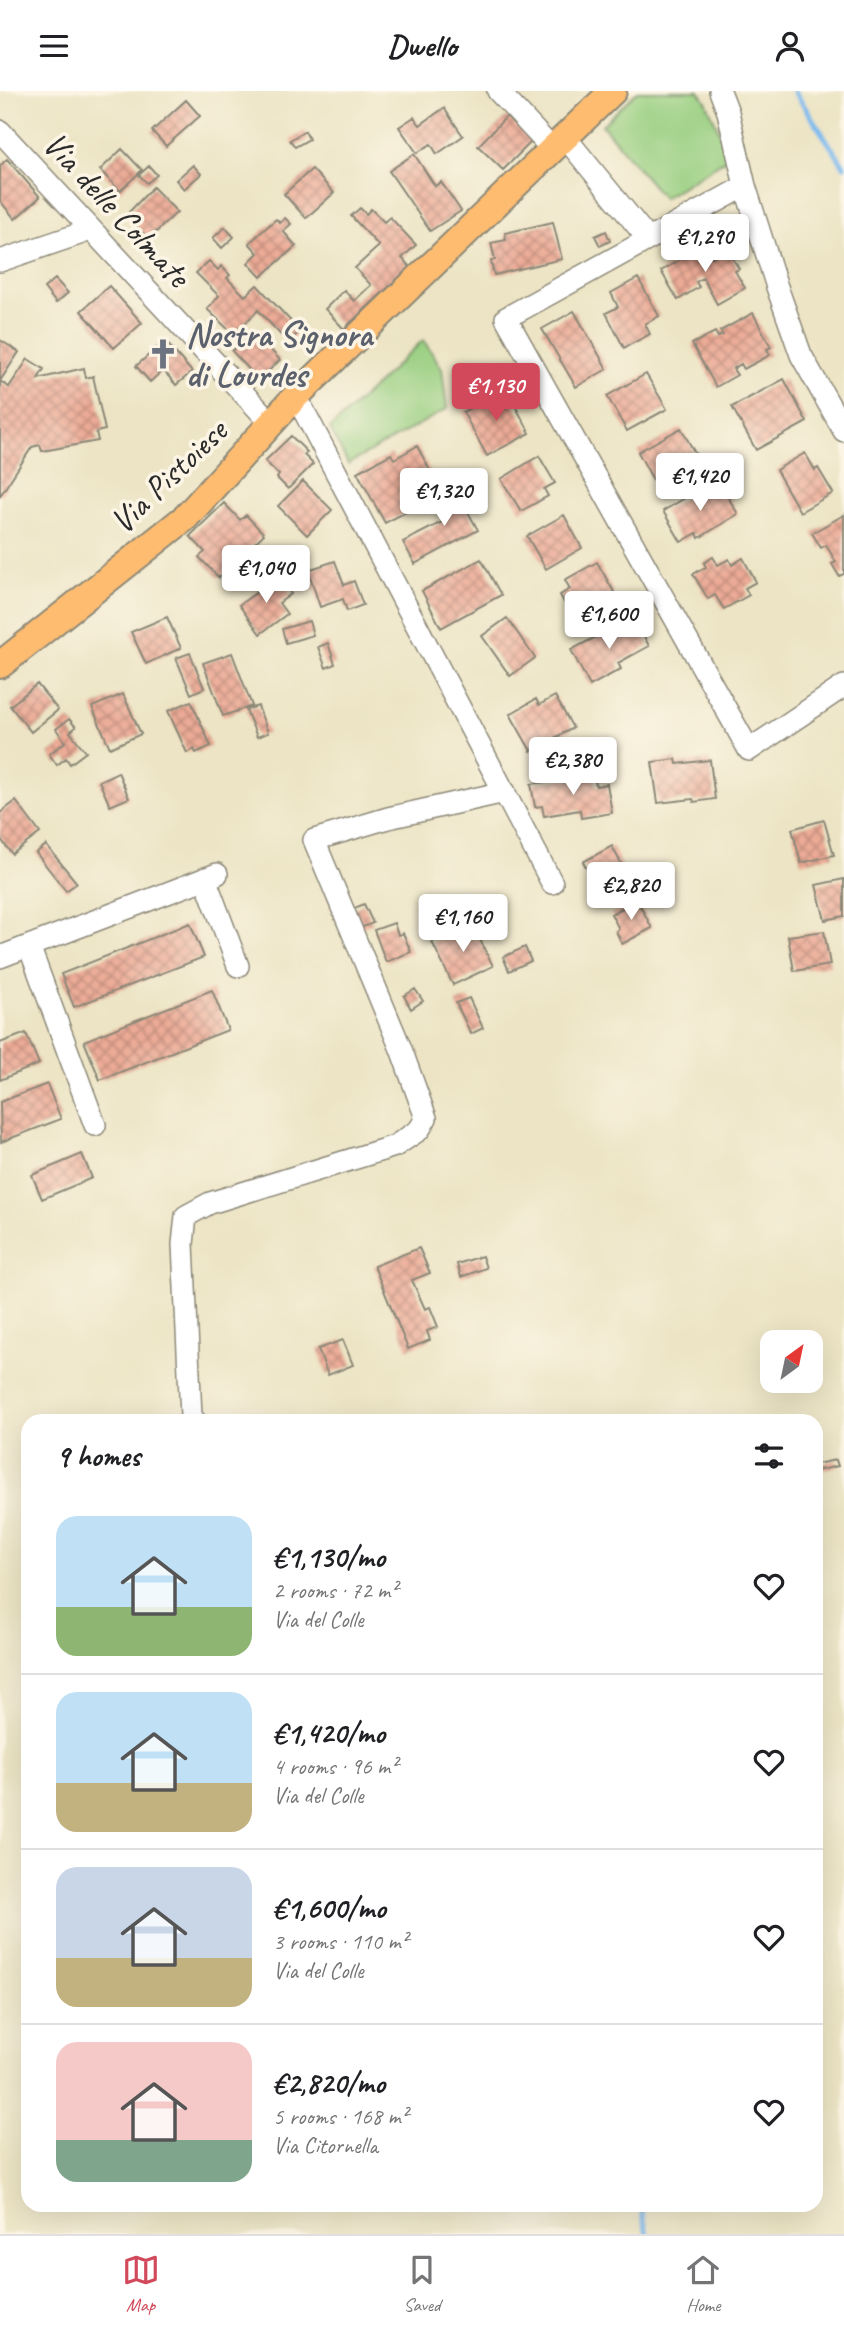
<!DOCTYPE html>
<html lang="en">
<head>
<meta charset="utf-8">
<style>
	:root { --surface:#fff; --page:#f2f2f2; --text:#202124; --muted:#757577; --line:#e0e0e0; --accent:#d1495b }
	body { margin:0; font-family:Caveat,sans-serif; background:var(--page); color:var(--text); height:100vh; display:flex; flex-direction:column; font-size:26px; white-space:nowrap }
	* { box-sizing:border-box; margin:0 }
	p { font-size:23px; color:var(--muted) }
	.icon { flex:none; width:38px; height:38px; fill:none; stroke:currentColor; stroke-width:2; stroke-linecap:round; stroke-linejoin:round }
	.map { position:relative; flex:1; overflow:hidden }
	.details { position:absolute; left:21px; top:1323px; width:802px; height:798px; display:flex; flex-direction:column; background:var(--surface); border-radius:21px; box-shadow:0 7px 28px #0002 }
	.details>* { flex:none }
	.needle { width:46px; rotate:33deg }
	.controls { position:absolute; left:760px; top:1239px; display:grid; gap:14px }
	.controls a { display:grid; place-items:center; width:63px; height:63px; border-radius:14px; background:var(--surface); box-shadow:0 7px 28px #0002; font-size:35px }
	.price { position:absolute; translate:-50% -60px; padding:0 16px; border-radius:7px; background:#fff; color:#222; font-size:23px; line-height:46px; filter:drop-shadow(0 2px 4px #0008) }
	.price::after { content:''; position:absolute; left:50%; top:42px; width:21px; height:16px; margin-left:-10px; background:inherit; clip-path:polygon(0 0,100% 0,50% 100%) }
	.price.on { background:var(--accent); color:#fff }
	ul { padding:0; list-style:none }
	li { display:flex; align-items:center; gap:21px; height:175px; padding:0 35px }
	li+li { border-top:2px solid var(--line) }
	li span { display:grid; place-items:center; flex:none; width:196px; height:140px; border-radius:21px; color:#555 }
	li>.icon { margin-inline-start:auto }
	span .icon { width:84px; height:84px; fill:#fffc; stroke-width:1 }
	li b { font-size:30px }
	h2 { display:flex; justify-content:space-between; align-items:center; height:84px; padding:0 35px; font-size:30px }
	header { display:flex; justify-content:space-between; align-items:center; height:91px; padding:0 35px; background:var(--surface); font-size:32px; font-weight:700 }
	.tab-bar { display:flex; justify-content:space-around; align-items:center; height:98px; border-top:2px solid var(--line); background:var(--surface); font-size:19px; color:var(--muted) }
	.tab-bar a { display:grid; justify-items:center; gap:4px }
	.tab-bar .on { color:var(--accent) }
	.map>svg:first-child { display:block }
	.green { fill:#99cf81; stroke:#627d56; stroke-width:2 }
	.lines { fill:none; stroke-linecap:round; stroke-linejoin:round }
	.stream { stroke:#7ab9ee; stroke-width:5 }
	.building { fill:url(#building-cross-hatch) }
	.minor-casing { stroke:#8c8878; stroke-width:24 }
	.major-casing { stroke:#8c8878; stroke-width:30 }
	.minor { stroke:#fff; stroke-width:21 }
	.major { stroke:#febc70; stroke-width:26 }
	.labels { text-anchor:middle; stroke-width:7; stroke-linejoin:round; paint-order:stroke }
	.street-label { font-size:35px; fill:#2b2b2b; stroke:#fcf5e5 }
	.worship-label { font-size:35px; font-weight:bold; fill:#5b616d; stroke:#fcf5e5; text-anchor:start }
</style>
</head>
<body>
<header><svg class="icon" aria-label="menu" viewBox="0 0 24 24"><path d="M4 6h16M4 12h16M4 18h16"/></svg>Dwello<svg class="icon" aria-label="person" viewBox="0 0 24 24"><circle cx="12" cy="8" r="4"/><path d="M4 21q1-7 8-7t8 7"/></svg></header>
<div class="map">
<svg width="844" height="2143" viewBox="0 0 844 2143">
	<defs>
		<pattern id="building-cross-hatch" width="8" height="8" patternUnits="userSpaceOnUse" patternTransform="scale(1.75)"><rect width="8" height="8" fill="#ecab96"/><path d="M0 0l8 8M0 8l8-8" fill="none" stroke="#bf8b7b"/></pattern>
	</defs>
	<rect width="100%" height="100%" fill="#fcf5e5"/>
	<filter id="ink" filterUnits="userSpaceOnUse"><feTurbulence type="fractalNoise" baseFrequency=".0143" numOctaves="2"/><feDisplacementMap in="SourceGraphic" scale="14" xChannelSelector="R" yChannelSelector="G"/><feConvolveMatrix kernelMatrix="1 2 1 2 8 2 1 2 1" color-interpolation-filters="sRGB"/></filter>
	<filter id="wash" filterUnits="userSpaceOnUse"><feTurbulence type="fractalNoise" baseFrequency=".00686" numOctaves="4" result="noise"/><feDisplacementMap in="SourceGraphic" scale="28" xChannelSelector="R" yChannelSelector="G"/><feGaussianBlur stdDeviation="1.57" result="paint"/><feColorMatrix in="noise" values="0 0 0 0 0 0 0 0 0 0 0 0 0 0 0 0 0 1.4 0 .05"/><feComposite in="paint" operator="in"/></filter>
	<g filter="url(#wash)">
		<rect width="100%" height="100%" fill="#ece4c4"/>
		<path class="green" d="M638,0h61l7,10 24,56 -67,41 -61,-73z
			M423,249l19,28 5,41 -99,55 -18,-35z"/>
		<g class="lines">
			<path class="stream" d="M794,0l50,75
				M641,2114l6,29"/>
		</g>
		<g id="blocks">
			<path class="building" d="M186,9l14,16 -34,30 -14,-15z
				M444,17l19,28 -26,18 -6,-10 -14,9 -18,-26 15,-10 6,8z
				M507,25l25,25 -29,29 -25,-24z
				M305,40l4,8 -14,8 -5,-7z
				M122,58l20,21 -22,21 -20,-21z
				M414,63l21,32 6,-4 20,29 -31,20 -41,-60z
				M7,68l33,38 -25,22 -15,-18v-35z
				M193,74l8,9 -17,15 -8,-9z
				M149,75l8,9 -10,8 -8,-8z
				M312,78l22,24 -28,25 -22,-24z
				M153,96l24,25 -28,27 -17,-17 4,-3 -7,-7z
				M360,117l6,6 5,-5 13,13 6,-5 26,28 -14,13 8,9 -66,62 -19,-20 19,-19 10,11 17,-16 -16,-17 24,-22 -28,-30z
				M285,127l6,6 -8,7 13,15 -35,31 -13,-14 10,-10 -9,-10 27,-24 4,4z
				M553,131l9,37 -68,16 -3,-14 4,-1 -4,-17 15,-3 -1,-7z
				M225,136l9,10 -12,11 -9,-10z
				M606,140l4,10 -10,5 -5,-10z
				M705,154l7,12 15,-9 12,21 -4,2 10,17 -28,16 -14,-26 -7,4 3,5 -21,13 -17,-29z
				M209,170l9,9 3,-4 9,9 -3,3 18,18 12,-11 43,46 -12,12 -30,-33 -24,25 -27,-26 12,-13 -23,-23z
				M638,187l21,38 -14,8 5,10 -26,14 -18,-35 12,-6 -7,-14z
				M55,188l13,14 -12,10 -12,-15z
				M109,195l33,37 -28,25 -33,-37z
				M574,220l33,58 -31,18 -34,-58z
				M753,222l18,34 -4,2 3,6 -26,14 -3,-5 -8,5 4,6 -21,12 -24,-43 23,-12 3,5 5,-2 -3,-4z
				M249,243l16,16 3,-3 12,13 -21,20 -27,-29z
				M0,249l19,12 -19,29 9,6 19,-28 16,10 -6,10 46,-11 2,10 7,-2 12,54 -9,2 2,9 -56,10 -2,-6 -8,2 -32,49z
				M165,250l27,31 -16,13 -13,-15 -13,12 -14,-16z
				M646,283l21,35 -40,22 -20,-35z
				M784,288l23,43 -51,28 -24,-43z
				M506,298l24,44 -43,23 -24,-44z
				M681,337l20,36 -44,24 -19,-36z
				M291,345l16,16 -3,3 9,9 -25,25 -11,-11 2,-3 -14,-14z
				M417,355l15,28 -29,16 9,19 -27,14 -28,-51 34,-18 3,5z
				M805,362l10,17 3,-2 15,25 -33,19 -24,-42z
				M539,365l16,27 -11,6 4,7 -27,15 -20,-32z
				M303,390l29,29 -25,25 -29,-29z
				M720,393l18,30 -39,24 -2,-5 -16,9 -18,-31 32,-19 3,5z
				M461,394l12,24 -5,3 10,18 -63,34 -12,-22 45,-23 -8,-16 9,-5 -3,-6z
				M224,412l16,17 6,-5 18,19 -45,44 -20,-21 6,-5 -15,-16z
				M564,424l18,33 -36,21 -19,-33z
				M844,424v59l-5,2 -7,-12 4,-2 -10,-17 -5,3 -9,-15z
				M713,466l5,8 11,-6 3,6 11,-7 13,24 -11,6 4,7 -25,14 -9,-14 -7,4 -15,-25 13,-7 -2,-4z
				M481,468l20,36 -60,33 -19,-37z
				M335,470l9,24 10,-4 9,24 -16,6 -4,-12 -23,8 -12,-37z
				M597,471l17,30 -5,3 3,6 -18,10 -3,-5 -19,11 -12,-22 10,-6 -5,-9z
				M278,486l13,17 -12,9 8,11 -27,20 -21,-29z
				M167,526l14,31 -35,16 -15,-32z
				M634,526l15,29 -31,17 3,6 -31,17 -19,-36z
				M507,527l28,40 -25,18 -28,-40z
				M309,530l4,14 -27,8 -4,-14z
				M328,552l7,21 -9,4 -8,-21z
				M190,562l14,35 -13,6 -15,-36z
				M232,562l20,53 -29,10 -20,-53z
				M37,593l21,26 -27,22 -21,-26z
				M123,603l18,40 -31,14 -18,-41z
				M555,605l18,32 -42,23 -21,-37 26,-15 3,6z
				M191,610l20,45 -15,7 -2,-4 -7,4 -19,-42z
				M258,615l10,27 -11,4 -11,-27z
				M69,628l7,8 -6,5 16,20 -16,12 -4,-6 -9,7 -8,-11 16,-12 -9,-13z
				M676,668l1,5 33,-4 5,39 -21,3 -1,-3 -35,4 -6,-41z
				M118,681l11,26 -19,8 -11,-25z
				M594,683l2,12 11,-2 5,29 -31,5 -1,-8 -36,6 -2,-10 -7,1 -4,-23z
				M16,710l24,32 -28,21 -12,-16v-25z
				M824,729l10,35 -33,8 -9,-34z
				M46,754l31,38 -11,8 -30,-38z
				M612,755l16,31 -28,15 -17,-30z
				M844,788v37l-19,4 -9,-35z
				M637,809l15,28 -30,16 -6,-13 3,-2 -8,-15z
				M364,813l9,19 -15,6 -8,-19z
				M190,832l14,34 -130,50 -13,-33z
				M394,832l4,12 5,-2 8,19 -25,10 -12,-32z
				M472,832l21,43 -40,19 -21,-43z
				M824,840l6,34 -36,6 -6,-35z
				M525,856l6,14 -22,10 -6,-14z
				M415,898l8,12 -12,8 -7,-13z
				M212,899l16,40 -128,50 -16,-39z
				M469,907l14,30 -12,6 -15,-31z
				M26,942l13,31 -39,16v-37z
				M47,993l14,35 -60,23 -1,-40z
				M82,1063l10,24 -50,21 -10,-24z
				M419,1157l11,25 -18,7 13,29 5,-2 8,20 -11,4 3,9 -22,9 -34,-83z
				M482,1165l4,12 -25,9 -4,-13z
				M343,1249l10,25 -25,10 -10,-26z
				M836,1369l2,6 -22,5v-7z"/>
		</g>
	</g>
	<g filter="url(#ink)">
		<use href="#blocks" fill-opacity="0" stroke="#8c8878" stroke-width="2"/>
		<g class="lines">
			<g class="minor-casing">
				<path id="minor" d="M498,0l54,58
					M720,0l8,21 17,74 32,101 24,68 43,76
					M0,40l271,292
					M565,46l83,102
					M745,95l-239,132 243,432 95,-64
					M0,170l91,-31
					M296,305l256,487
					M205,787l33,88
					M29,855l66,179
					M0,866l217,-83
					M195,1330l-4,-5 -8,-172 3,-28 24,-13 185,-57 24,-16 7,-12 -25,-69 -87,-209 74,-22 117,-26"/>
			</g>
			<g class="major-casing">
				<path id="major" d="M0,574l186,-148 110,-121 317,-305"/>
			</g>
			<use href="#minor" class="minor"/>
			<use href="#major" class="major"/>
		</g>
	</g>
	<defs>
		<g id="church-bare" transform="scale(2.415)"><path d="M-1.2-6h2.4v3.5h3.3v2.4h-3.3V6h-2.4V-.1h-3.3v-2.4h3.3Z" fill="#6b7280" stroke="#fcf5e5" stroke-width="2.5" paint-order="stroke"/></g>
	</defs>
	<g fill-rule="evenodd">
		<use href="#church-bare" x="163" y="263"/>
	</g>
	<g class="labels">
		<g class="street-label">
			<text transform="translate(117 118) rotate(47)" y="12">Via delle Colmate</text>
			<text transform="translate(168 385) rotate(-44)" y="12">Via Pistoiese</text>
		</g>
		<g class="worship-label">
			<text x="186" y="255">Nostra Signora<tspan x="186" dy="40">di Lourdes</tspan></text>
		</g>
	</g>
</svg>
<div class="controls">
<a><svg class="needle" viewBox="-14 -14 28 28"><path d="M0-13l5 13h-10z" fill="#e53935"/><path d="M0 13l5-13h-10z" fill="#757577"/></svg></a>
</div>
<b class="price" style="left:705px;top:183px">€1,290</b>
<b class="price on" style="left:496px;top:332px">€1,130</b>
<b class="price" style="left:700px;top:422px">€1,420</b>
<b class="price" style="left:444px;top:437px">€1,320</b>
<b class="price" style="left:266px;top:514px">€1,040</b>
<b class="price" style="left:609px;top:560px">€1,600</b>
<b class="price" style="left:573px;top:706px">€2,380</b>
<b class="price" style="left:631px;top:831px">€2,820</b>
<b class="price" style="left:463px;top:863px">€1,160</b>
<section class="details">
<h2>9 homes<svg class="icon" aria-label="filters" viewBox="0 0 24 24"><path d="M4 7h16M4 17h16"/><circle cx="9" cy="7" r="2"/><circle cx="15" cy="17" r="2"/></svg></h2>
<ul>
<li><span style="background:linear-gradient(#bfe0f5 65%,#8fb573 0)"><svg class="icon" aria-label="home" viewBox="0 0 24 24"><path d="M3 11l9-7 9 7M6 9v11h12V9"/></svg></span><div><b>€1,130/mo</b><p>2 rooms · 72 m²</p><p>Via del Colle</p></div><svg class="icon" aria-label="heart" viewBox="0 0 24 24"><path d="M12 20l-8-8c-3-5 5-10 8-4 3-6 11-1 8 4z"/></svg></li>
<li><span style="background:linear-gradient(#bfe0f5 65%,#c2b280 0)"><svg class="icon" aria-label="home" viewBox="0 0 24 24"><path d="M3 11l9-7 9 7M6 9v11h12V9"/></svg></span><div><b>€1,420/mo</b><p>4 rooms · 96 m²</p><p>Via del Colle</p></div><svg class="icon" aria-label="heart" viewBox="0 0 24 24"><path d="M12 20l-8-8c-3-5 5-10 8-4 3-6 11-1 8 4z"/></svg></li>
<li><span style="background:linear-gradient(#c9d6e8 65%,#c2b280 0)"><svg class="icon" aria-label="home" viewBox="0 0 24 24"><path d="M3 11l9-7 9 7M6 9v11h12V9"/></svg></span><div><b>€1,600/mo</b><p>3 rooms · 110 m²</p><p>Via del Colle</p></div><svg class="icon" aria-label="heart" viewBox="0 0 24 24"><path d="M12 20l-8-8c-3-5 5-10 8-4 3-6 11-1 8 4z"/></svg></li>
<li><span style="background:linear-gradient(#f6c9c9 70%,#7fa58c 0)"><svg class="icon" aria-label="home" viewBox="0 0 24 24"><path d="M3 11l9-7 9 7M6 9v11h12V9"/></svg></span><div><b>€2,820/mo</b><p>5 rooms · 168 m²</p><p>Via Citornella</p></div><svg class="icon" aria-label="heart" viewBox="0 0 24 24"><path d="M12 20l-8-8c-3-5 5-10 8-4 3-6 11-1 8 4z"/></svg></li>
</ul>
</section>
</div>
<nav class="tab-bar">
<a class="on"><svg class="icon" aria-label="map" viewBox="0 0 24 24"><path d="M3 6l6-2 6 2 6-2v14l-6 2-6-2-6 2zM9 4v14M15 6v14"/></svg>Map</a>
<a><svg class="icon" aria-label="saved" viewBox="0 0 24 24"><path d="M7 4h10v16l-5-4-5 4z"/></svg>Saved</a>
<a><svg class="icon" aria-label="home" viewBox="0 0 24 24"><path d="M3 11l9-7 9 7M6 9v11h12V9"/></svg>Home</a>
</nav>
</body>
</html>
